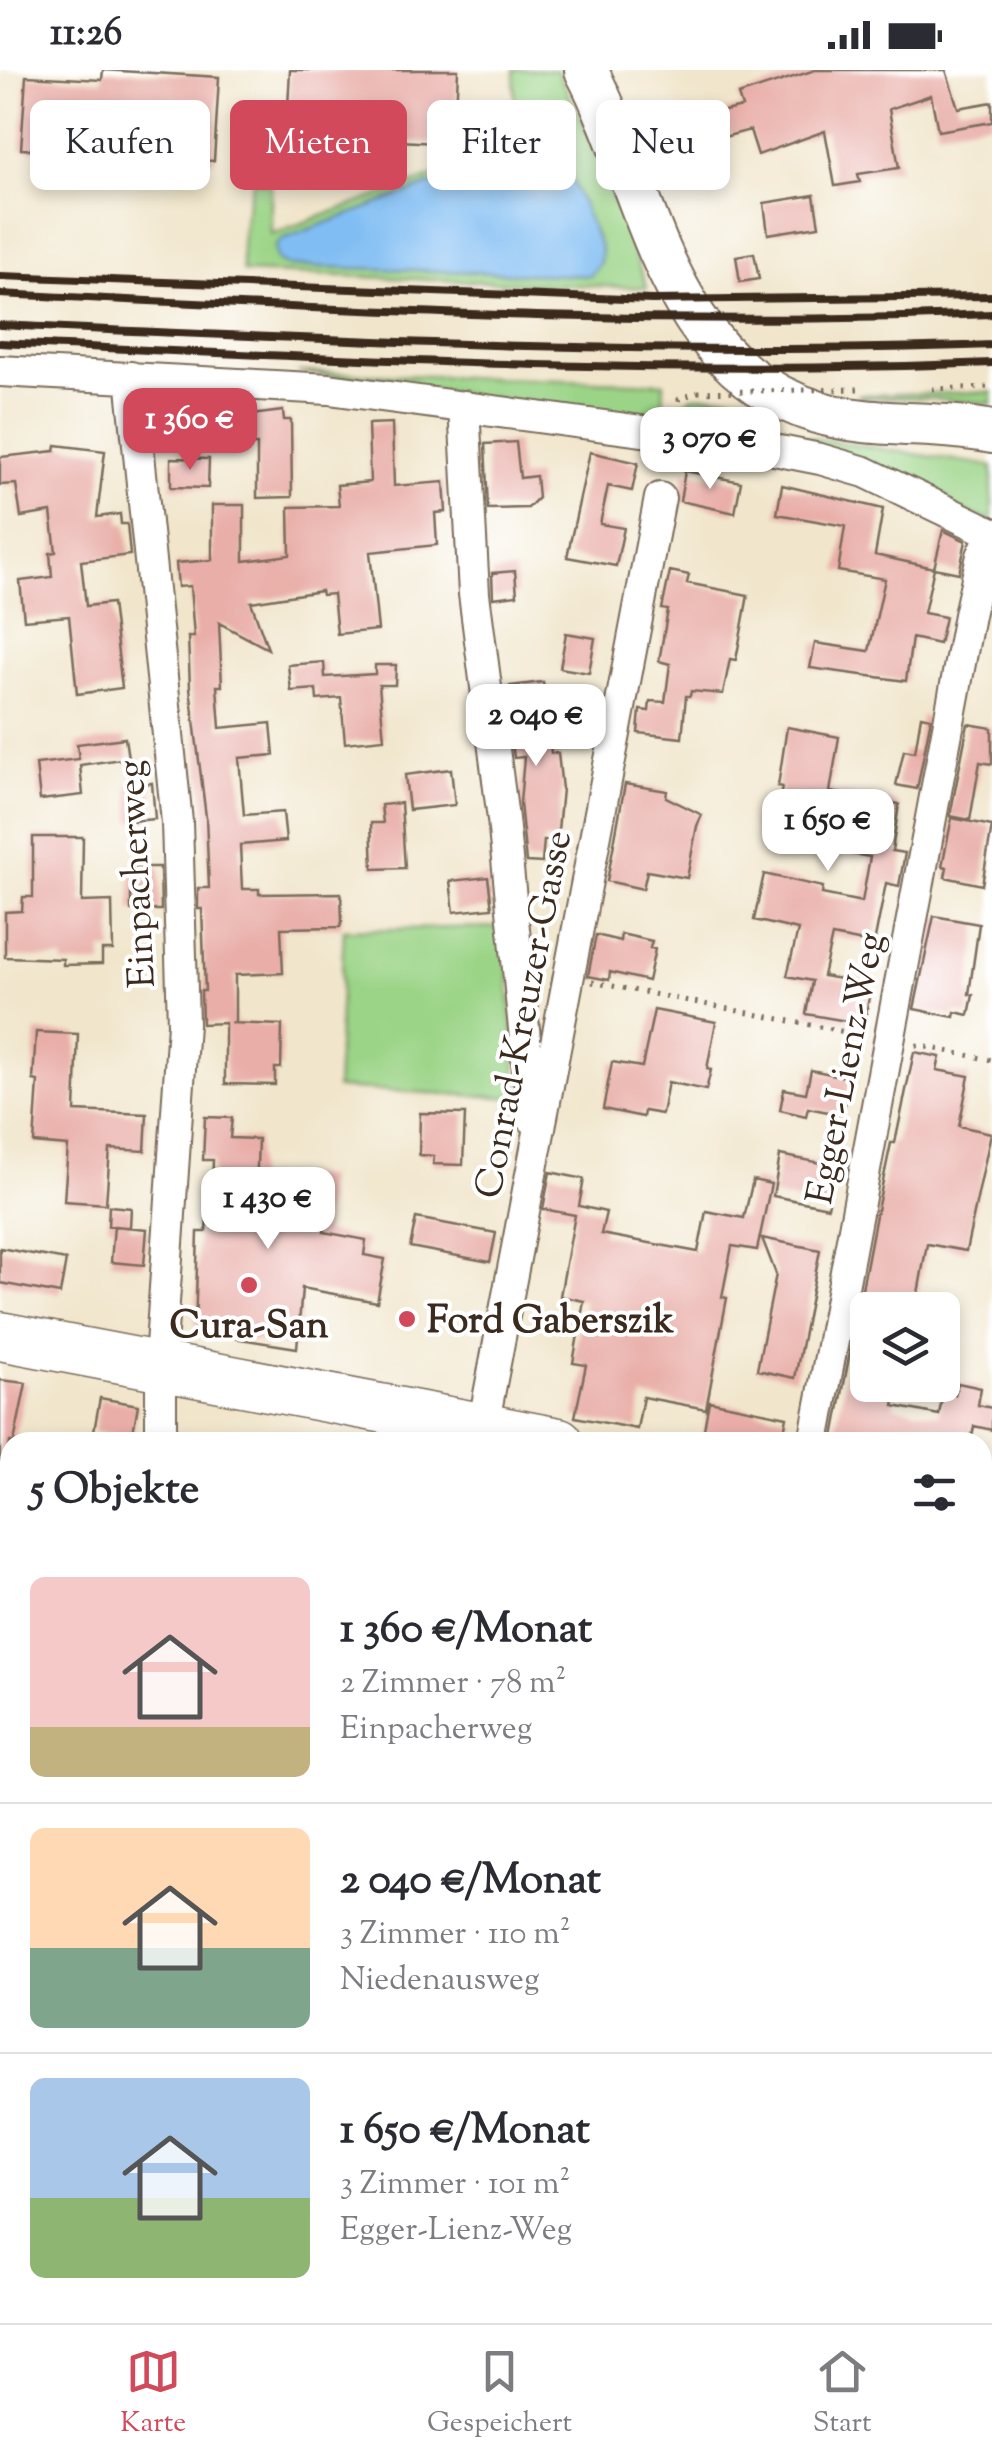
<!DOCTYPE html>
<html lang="de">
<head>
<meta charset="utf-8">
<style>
	:root { --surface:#fff; --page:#f7f7f7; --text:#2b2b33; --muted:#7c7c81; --line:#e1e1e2; --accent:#d1495b }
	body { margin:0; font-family:"Sorts Mill Goudy",serif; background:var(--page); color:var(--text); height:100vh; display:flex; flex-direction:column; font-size:38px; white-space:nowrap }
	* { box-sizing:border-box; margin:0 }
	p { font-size:32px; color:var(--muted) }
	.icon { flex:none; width:55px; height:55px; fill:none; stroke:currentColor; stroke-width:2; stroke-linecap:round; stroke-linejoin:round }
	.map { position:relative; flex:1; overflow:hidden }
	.details { position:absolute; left:0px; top:1362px; width:992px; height:892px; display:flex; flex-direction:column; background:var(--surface); border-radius:30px 30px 0 0; box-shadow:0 5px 15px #0003 }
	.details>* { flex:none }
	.guide { position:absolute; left:30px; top:30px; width:932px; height:90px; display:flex; gap:20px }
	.tools { position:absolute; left:850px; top:1222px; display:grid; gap:20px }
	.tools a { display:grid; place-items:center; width:110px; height:110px; border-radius:15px; background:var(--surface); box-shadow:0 5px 15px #0003; font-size:50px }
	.price { position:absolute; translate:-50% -85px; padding:0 22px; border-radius:20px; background:#fff; color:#222; font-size:32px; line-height:65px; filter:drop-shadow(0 2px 5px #0008) }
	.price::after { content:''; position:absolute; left:50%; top:60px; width:30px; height:22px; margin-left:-15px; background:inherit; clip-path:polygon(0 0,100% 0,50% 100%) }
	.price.active { background:var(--accent); color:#fff }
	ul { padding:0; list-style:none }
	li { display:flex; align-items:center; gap:30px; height:250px; padding:0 30px }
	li+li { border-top:2px solid var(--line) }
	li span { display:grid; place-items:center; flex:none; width:280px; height:200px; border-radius:15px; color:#555 }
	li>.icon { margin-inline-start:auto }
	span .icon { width:120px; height:120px; fill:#fffc; stroke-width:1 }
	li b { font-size:42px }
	h2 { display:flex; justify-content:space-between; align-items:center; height:120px; padding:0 30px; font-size:42px }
	.chip { padding:0 35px; border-radius:15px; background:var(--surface); box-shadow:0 5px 15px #0003; font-size:35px; line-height:90px }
	.chip.active { background:var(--accent); color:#fff }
	.status { display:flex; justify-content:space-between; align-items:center; height:70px; padding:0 50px; background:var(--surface); direction:ltr }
	.status svg { height:28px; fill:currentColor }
	.dock { display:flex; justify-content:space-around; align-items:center; height:140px; border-top:2px solid var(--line); background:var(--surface); font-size:28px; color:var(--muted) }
	.dock a { display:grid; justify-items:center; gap:5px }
	.dock .active { color:var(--accent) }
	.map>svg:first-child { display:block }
	.green { fill:#9bd487; stroke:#6b7f52; stroke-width:2.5 }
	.water { fill:#80bdf3; stroke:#5e7488; stroke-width:2.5 }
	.building { fill:#e9aea8 }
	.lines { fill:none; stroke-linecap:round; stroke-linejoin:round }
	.minor-casing { stroke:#7b6c5b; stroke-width:34 }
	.secondary-casing { stroke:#7b6c5b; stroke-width:46 }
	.primary-casing { stroke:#7b6c5b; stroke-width:51 }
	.path { stroke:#7b6c5b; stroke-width:5; stroke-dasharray:2.5 8; stroke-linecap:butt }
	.minor { stroke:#fff; stroke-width:30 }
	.secondary { stroke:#fff; stroke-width:42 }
	.primary { stroke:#fff; stroke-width:48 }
	.rail { stroke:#3b2a1e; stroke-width:8 }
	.path-bridge { stroke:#7b6c5b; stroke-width:5; stroke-dasharray:2.5 8; stroke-linecap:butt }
	.poi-dot { fill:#d1495b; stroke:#fff; stroke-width:4 }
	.labels { text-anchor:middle; stroke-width:8; stroke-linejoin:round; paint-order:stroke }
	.street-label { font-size:38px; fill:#3b2a1e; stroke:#fff }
	.poi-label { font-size:38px; font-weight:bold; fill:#3b2a1e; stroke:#fff; text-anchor:start }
</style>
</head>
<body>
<div class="status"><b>11:26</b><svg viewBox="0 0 49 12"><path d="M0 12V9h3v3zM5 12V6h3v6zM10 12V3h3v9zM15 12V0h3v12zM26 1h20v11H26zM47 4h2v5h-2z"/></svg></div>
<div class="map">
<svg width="992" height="2253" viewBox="0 0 992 2253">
	<rect width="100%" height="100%" fill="#fff"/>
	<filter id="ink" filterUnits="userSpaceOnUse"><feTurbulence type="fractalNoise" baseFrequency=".01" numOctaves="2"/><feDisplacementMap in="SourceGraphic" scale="20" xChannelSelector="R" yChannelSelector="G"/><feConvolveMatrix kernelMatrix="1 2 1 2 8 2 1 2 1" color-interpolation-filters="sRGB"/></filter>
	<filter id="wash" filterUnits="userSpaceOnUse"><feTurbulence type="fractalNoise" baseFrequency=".0048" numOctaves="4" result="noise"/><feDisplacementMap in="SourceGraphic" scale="40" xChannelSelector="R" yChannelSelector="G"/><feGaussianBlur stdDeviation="2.25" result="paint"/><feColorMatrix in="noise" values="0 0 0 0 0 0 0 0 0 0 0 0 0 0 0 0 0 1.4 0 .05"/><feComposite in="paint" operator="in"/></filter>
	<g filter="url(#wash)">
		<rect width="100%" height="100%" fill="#f1e6cc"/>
		<path class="green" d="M514,0h43l35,72 55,146 -404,-16c-4,-31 2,-61 11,-92l17,5v49l245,-87z
			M298,302l366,11 -1,30 -6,7z
			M992,322v12l-62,-6h-71v-3z
			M693,326h37l-1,8h-7c-6,24 -24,18 -44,15l2,-13z
			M722,354l270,42v55l-271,-91z
			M505,857l13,171 -182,-10 8,-158z"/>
		<path class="water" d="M543,80l17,8 7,10 34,81 -1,14 -10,13 -302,-10 -11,-6 -2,-13 7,-8 237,-87z"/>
		<g id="blocks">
			<path class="building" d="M103,0l116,7 -5,84 -116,-7 -1,10 -57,-3v-11l-19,-1 5,-73 76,4z
				M290,0h168l-3,65 -18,-1 -1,9 -74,-4 -1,5 -10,-1 -2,36 -38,-2 2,-32 -27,-1z
				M815,0h131l12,38 34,-6v20l-54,9 -7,-36 -42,14 10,59 -41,6 2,8 -25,4 -10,-55 -67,24 -8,-25 -41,11 4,15 -9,2 2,7 -27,7 -12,-48 75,-17 -4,-12z
				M814,125l5,31 -51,8 -4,-31z
				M754,183l5,26 -19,3 -4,-26z
				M283,341l1,9h7l1,77 -35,1v-53h-7l-1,-4h-49v-28l28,1v4z
				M392,353l2,63 50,-4 2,30 -11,1 2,32 -67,7 8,78 -41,4 -4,-40 -11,1 -1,-4 -70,11 17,47 -49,-26 3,63h-5l3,42 51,-5 3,32 -35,3 5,57 39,-3 3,29 -46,4 2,44h17v5l82,-1 1,29 -2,5 -59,1 2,45 -48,2v48h-5l52,2 -1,43h-6v17l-50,-1v-61l-23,1 -1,-33h4l-3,-82h-4v-21h11l-3,-71 -16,-129 -2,-51h6l-4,-51 -12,1 -2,-24 36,-3v-55h32v56l46,-6 -1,-48 50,-1 -2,-21 33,-3 -2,-58z
				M516,372l4,36 16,-2 2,22 -10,10 -40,1 -3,-65z
				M56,375l49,6 -8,66 23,-3 1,10h6l3,31 -49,6 5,45 26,-3 10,85 -45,6 -8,-78 -45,4 -4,-39 32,-4 -2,-24 6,-1 -5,-40 -30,5 -5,-33 -16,1v-28l55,-6z
				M590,382l48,11 -6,28 -24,-5 -8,38 24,4 -8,38 -49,-9z
				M171,388l38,1 -1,29 -37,-1z
				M685,401l56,11 -6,31 -55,-12z
				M782,415l101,24 -8,46 59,13 -10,45 21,4 -6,27 -27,-6 -6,43 -96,-13 5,-25 54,8 16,-72 -47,-8 7,-45 -68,-12z
				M943,460l23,11 -7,32 -25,-5z
				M515,501l2,24 -24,3 -1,-25z
				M670,501l19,4 -2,8 61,12 -12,65 -6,-1 -7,35 -32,-3 -1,5h-4l-4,42 -44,-5 2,-23 9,1 1,-10 15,1 5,-38 -11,-3 9,-51 -6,-1z
				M566,563l29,5 -6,35 -29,-5z
				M324,592l1,15 50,-3v-9h21l-1,20h-16l5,54 -39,4 -4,-45 -24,2 -1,-11 -25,2 -3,-26z
				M543,612l8,71h7l4,36 -5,52 -13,-1 -2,23 -16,-1 -6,-59 4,-46 -10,1 -5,-39h4l-3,-33z
				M921,646l10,2 -14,71 -21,-4 8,-35 11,2z
				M968,654l24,4v36l-12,-2 -10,58 -20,-4z
				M787,657l52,10 -9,55 69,12 -7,47 13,2 -6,33 -13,-3 -12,61 -42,-8 -9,40 41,7 -2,8 8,1 -6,32 -58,-10 6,-33 -25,-5 11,-46 -44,-10 10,-46 59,13 -1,7 40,8 8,-45 -18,-3 6,-36 -39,-8 -6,27 -39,-8 8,-42 -4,-1z
				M125,668l3,20 -48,7 3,30 -43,5 -4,-36 43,-5 -2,-15z
				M451,699l4,36 -46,5 -4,-35z
				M152,713l3,36 -24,2 -3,-35z
				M625,714l42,7 -1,6 36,18 -5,11 -10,52 -40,-7 -4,18 -36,-8z
				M401,733l4,65 -32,1 -2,-46h12l-2,-18z
				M952,748l40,8 -10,59 -37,-8 2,-10 -5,-1z
				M33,767h50l-1,65 30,-1 1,49h-11v14l-39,1v-6l-58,-2v-45l17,-1 1,-14h10z
				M131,797h29l1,43h-30z
				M488,807l4,31 -38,4 -4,-31z
				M934,846l45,8 -10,70 4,1 -4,20 -14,-3 -1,5 -40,-8z
				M621,864l31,7 -2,7 5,1 -7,32 -38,-9 -1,8 -21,-4 8,-41 24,6z
				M654,940l62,12 -9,47 4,1 -5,20 -38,-8 -6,32 -18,-3 -1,6 -40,-8 9,-47 30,5z
				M36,962l42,2 -3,77 72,3 -2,37 -35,-2 -4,55 -42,-3 4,-55 -34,-3 4,-62 -5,-1z
				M914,982l26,5 -3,13 32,6 -10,50 32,7 -25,118 -39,-7 -12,66h-47v75h30l-4,21 45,9 4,-23 12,3 3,-12 23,5 -3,17 14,3v22l-18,-4 -3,16h-138l43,-227 15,-72h4z
				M811,1000l39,8 -7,37 -35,-7 -2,8 -26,-6 4,-21 22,4z
				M420,1043l45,1 -2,51 -30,-1 1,-8 -15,-1z
				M205,1047l27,1 -2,20 28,1 -3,80 49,3 3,-46 20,1 -3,55 42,8 -2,15 21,4 -8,43 -75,-14 -5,60 -102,-16 3,-100h8l1,-16h4l2,-56h-10z
				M780,1085l56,11 -8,41 -55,-11z
				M550,1102l34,7 -5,27 27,6 -5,22 97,18 8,-41 38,7 9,-38 18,4 -14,66 -25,-4 -10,51 5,1 -21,111 -63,-12 -6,32 -62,-12 11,-52 -13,-2 11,-62 -24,-5 15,-81 -32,-6z
				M109,1136l22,2 -1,19 -22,-1z
				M416,1148l80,15 -6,29 -80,-15z
				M114,1156l33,3 -3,36 -33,-3z
				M762,1168l58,12 -25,128 -38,-8 19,-96z
				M0,1178l66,12 -6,34 -60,-11z
				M0,1310l26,3 -12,59h-4l-3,25h-7z
				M100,1328l38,7 -6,33 -38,-7z
				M709,1331l78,16 -5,25h-40l-39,-7z"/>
		</g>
	</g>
	<g filter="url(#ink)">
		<use href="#blocks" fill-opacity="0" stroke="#7b6c5b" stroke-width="2.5"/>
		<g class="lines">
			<g class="minor-casing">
				<path id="minor" d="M0,301l329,18 425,57 66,13 45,13 127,61
					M131,307l46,445 6,202 -22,322v96
					M464,336l10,188 29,225 30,300
					M480,1372l180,-944
					M814,1372l155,-827 13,-59 10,-22
					M982,1806l10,1
					M0,2086l10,1
					M982,2147l10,1
					M171,2245v8
					M419,2245v8
					M775,2245v8"/>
			</g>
			<g class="secondary-casing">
				<path id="secondary" d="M586,0c64,123 78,295 231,342 57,17 118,8 175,20"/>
			</g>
			<g class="primary-casing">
				<path id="primary" d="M0,1266l559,106
					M982,1456l10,2"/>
			</g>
			<path class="path" d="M932,319l60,-2
				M676,341l3,-12 19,-7
				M592,912l274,54
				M916,975l76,15"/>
			<use href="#minor" class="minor"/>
			<use href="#secondary" class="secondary"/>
			<use href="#primary" class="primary"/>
			<path class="rail" d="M0,206l652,24 340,-4
				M0,224c330,15 661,34 992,20
				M0,255c331,15 661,32 992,20
				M0,273c330,15 661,34 992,20"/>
			<path class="path-bridge" d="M698,322l161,-3"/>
		</g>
	</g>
	<g class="poi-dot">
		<circle cx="249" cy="1215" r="10"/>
		<circle cx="407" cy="1249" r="10"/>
	</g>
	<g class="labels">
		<g class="street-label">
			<text transform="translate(135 804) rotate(-93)" y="13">Einpacherweg</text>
			<text transform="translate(522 944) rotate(-79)" y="13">Conrad-Kreuzer-Gasse</text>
			<text transform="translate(844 998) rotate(-79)" y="13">Egger-Lienz-Weg</text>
		</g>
		<g class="poi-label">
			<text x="427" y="1262">Ford Gaberszik</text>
			<text x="249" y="1267" text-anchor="middle">Cura-San</text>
		</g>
	</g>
</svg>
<div class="tools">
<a><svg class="icon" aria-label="layers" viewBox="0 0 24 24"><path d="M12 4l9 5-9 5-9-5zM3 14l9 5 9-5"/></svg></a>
</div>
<b class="price active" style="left:190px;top:403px">1 360 €</b>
<b class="price" style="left:710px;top:422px">3 070 €</b>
<b class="price" style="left:536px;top:699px">2 040 €</b>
<b class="price" style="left:828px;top:804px">1 650 €</b>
<b class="price" style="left:268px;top:1182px">1 430 €</b>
<div class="guide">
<a class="chip">Kaufen</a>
<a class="chip active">Mieten</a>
<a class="chip">Filter</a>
<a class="chip">Neu</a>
</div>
<section class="details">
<h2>5 Objekte<svg class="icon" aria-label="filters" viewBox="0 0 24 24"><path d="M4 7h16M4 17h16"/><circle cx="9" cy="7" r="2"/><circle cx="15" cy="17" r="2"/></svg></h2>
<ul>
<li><span style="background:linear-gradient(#f6c9c9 75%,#c2b280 0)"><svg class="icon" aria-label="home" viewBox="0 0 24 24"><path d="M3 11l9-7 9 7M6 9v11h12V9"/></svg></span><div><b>1 360 €/Monat</b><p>2 Zimmer · 78 m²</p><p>Einpacherweg</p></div></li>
<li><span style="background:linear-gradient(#ffd9b3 60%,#7fa58c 0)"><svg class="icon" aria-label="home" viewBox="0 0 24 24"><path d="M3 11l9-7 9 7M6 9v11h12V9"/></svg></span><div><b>2 040 €/Monat</b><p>3 Zimmer · 110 m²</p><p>Niedenausweg</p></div></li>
<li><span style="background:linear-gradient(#a9c7e8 60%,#8fb573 0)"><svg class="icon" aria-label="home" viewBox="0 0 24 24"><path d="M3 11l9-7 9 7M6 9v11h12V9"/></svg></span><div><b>1 650 €/Monat</b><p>3 Zimmer · 101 m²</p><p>Egger-Lienz-Weg</p></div></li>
</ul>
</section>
</div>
<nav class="dock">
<a class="active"><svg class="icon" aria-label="map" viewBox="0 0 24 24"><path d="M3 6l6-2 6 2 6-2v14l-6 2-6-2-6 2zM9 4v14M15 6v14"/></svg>Karte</a>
<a><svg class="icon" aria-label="saved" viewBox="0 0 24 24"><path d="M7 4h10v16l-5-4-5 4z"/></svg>Gespeichert</a>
<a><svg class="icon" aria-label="home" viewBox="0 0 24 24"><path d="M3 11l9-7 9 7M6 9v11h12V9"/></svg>Start</a>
</nav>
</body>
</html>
